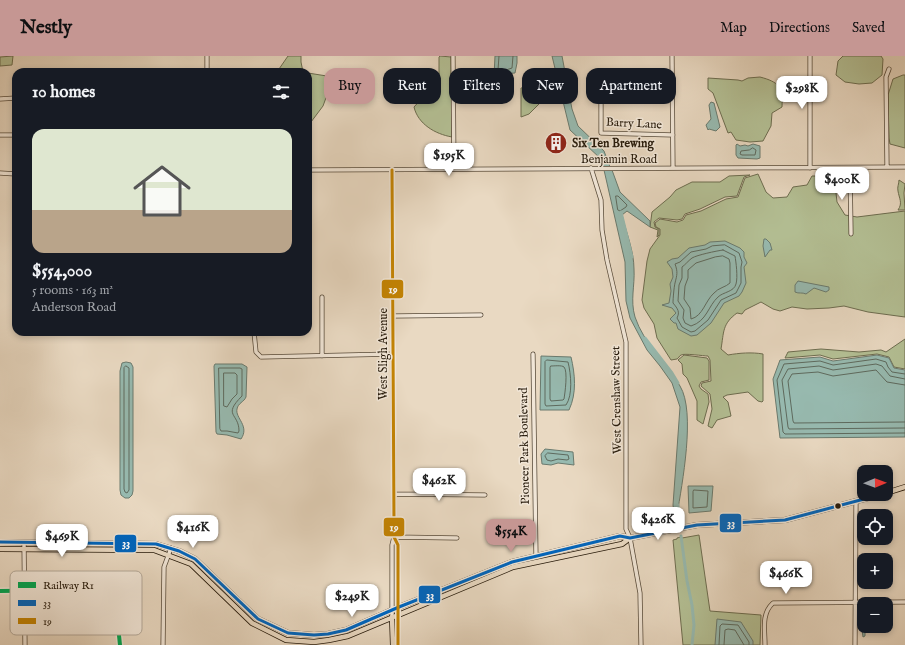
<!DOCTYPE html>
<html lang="en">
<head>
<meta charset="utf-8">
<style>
	:root { --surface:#171b24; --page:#20242c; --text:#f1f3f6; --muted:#9ea1a6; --line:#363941; --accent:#c59692 }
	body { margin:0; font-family:"IM FELL English",serif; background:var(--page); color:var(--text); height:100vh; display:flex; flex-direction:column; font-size:15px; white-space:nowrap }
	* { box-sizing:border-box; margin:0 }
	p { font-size:13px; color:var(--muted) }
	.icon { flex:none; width:22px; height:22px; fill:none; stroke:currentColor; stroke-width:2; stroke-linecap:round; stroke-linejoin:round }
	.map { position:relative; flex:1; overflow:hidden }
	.drawer { position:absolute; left:12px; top:12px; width:300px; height:268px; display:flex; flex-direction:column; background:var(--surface); border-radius:12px; box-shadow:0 2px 6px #0003 }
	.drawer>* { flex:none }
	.guide { position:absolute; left:324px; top:12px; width:380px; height:36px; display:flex; gap:8px }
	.needle { width:26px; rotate:89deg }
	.controls { position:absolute; left:857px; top:409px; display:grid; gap:8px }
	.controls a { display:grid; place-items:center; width:36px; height:36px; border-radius:8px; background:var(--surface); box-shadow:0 2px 6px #0003; font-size:20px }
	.price { position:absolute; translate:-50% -34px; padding:0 9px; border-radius:8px; background:#fff; color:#222; font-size:13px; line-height:26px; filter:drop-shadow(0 1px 2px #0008) }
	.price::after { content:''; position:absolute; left:50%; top:24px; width:12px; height:9px; margin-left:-6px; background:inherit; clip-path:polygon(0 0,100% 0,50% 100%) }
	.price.selected { background:var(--accent); color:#111 }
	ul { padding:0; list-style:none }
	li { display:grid; align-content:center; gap:8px; height:212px; padding:0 20px }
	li+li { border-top:1px solid var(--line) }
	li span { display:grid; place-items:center; height:124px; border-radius:12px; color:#555 }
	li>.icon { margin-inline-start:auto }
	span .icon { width:72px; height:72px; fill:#fffc; stroke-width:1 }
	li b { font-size:17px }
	h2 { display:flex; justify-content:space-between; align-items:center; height:48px; padding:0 20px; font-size:17px }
	.tag { padding:0 14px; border-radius:12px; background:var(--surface); box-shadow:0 2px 6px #0003; font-size:14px; line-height:36px }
	.tag.selected { background:var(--accent); color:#111 }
	header { display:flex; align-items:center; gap:24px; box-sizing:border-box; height:56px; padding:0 20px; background:var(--accent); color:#111 }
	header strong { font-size:19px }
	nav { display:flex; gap:22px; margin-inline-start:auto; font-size:14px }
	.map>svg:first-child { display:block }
	.green { fill:#b4c095; stroke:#6d6d50 }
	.water { fill:#97bab0; stroke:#6a7a6e }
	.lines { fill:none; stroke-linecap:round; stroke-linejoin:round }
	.shore { stroke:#5e6a5e; stroke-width:1 }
	.canal { stroke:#97bab0; stroke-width:3 }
	.minor-casing { stroke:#574a39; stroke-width:5 }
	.major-casing { stroke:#261a0b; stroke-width:6 }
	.minor { stroke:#f1e6d7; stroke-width:3.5 }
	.major { stroke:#e9d9c2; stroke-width:4.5 }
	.bus-1-casing { stroke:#f1e6d7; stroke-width:6 }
	.bus-2-casing { stroke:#f1e6d7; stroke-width:6 }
	.bus-1 { stroke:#0065bd; stroke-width:3 }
	.bus-2 { stroke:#c38303; stroke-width:3 }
	.rail-1-casing { stroke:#f1e6d7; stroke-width:7 }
	.rail-1 { stroke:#00a651; stroke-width:4 }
	.bus-dot { fill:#261a0b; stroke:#f1e6d7; stroke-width:1.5 }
	.labels { text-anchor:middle; stroke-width:3; stroke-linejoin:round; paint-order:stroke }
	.street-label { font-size:12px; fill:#261a0b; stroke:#f1e6d7 }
	.poi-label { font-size:12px; font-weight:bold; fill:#261a0b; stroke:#f1e6d7; text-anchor:start }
	.key { fill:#f1e6d7; stroke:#b4a99a; stroke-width:1 }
	.key-label { font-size:11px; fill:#261a0b }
	.line-badge { stroke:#f1e6d7; stroke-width:1.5 }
	.badge-label { font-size:11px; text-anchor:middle; font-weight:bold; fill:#fff }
</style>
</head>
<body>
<header>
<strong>Nestly</strong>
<nav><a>Map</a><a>Directions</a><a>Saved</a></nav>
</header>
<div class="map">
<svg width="905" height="589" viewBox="0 0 905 589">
	<rect width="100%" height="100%" fill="#e9d9c2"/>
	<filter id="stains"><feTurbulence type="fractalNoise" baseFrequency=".005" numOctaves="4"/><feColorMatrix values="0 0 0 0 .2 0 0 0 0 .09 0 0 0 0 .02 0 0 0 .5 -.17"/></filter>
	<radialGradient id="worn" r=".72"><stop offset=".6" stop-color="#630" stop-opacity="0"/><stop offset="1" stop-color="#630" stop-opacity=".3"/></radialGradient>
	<path class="green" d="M13,0l-1,9 -12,1v-9z
		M288,0h13v6l2,10h-21l-3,-3z
		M440,0l11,1 1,80c-17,-3 -34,-13 -38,-30l22,-24 3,-9v-17z
		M843,0h38l2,3 -1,16 -10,8 -13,1 -14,-2 -9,-7 2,-14z
		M308,17l25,4 8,4 -3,8 -11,6 -4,11 -15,20z
		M903,19h2v73l-15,-4 -1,-6 -1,-43 5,-16z
		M760,21c19,5 23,10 22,30l-10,6 -1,13 -8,15 -13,1 -14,-2 -5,-8 -3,1 -15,-40 -5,-4v-11l30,2 4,1 6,-3z
		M539,29v19l-10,10 -8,3v-29z
		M758,118l8,18 7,6 14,-1 6,-10 14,-2 5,-9h25l9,5 -11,3 2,18 8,13 12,2 48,-6v106l-37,-5 -24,-6 -15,2 -22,1 -15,-2 -12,4 -7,-2 -12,-7 -16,8 -3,4 -5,-1c-15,11 -13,19 -16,36l7,6c11,-2 24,-3 35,-1v47l-1,1 -4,-1 -10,-9 -21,3 -4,2 5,5 3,14 -14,4 -5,8 -4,-2 4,-17 -2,-15 -9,-8 1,-3 9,-2 -1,-21 -2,-4c-4,0 -24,-3 -27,-1 -2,1 -2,3 -4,4l-6,1 -14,-22 -3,-14 -10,-16 -2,-8 5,-39 3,-12 10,-14v-6l-4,-2 -1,-4 5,-4 17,3 6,-2 3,-5 15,-4 25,-12 12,-2 7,-19z
		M750,119l-6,2 -7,19 -12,1 -25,12 -15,5 -3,5 -5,1 -18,-2 -5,4 1,5 4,2v6l-2,2 1,-7 -8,-3 2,-15 18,-15 6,-7 16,-8h28l9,-6z
		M899,124l6,4 -1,9 1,17h-7c5,-7 1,-12 0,-19 -1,-4 1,-7 1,-11z
		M905,283v30l-11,-2 -5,-10 -12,-3 -44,5 -13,-4 -35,3 3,-6 33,-3 38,3 22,-2 5,2z
		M684,299l23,3 2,3v19l-8,2 -2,4 2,3 7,5 1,8 -6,22 -6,-4v-19l-10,-23 -4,-4 -1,-10 -4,-4z
		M699,479l11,76 51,4 -1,30h-77l-10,-105 4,-1v-1l4,-1 1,1z"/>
	<path class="water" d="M495,0h22v7l-2,10c-8,0 -13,4 -21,3z
		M552,0h10l10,53 6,17 26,25 6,16h-7l-2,-8 -31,-29z
		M711,46l3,1 6,24 -4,4 -7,-2 -1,1 -2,-5 5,-6 -2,-14z
		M737,88l3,2 5,-1 3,1 5,-2 7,2v12l-3,1 -19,-1 -2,-3v-10z
		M604,114h8l8,22 30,29v6l-23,-16 -5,4c4,17 12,36 12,54 1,17 -4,31 1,48 9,27 31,45 45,69 16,26 2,98 -3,129l2,8h-4l-2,-18 7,-98 -8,-24 -12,-17 -13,-16 -17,-32 -4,-17 -1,-39z
		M764,183h2l4,4 2,7h-2l-5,7 -2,-11z
		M725,185l15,7 4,4v5l3,6 -3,4 2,16 -4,9 -3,4 -15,7 -13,20 -14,12 -6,1 -13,-7 -2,-6h-2l-4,-4 6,-6 -4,-5 -10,-3 7,-2 2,-12 -1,-7 3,-7 -1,-8 -5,-7 5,-3 6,-1 11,-10 16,-3 5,-3z
		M798,225l31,6v3l-3,2 -12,-4 -8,6c-4,-2 -7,0 -11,-2v-7z
		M877,299l12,3 5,10 11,2v67l-125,1 -7,-59 7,-19 40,-3 13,4z
		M541,300l30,1c4,17 6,36 -2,53h-29z
		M126,306l5,1 2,4v124l-1,4 -3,3h-4l-4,-3 -1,-5v-119l2,-8z
		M215,308h27l5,3 -1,30c-2,5 -8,6 -9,12 -2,9 13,17 4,30l-14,-4 -10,-1 -1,-2 -2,-66z
		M545,393l28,3 1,13 -16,-2 -7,2 -9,-1 -1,-10z
		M688,430h25l-2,25 -22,2z
		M864,556v14h1v10l-2,1 -2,-16z
		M717,563l24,3 12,19v4h-38z"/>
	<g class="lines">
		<path class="shore" d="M499,0l-1,14 2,2 12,-4 1,-12
			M753,92l3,2 -1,5h-13l-2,-1 1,-3 8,-1z
			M616,140h2l9,9 -1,2 -6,4 -2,-1z
			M725,189l14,8 3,9 -1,5v16l-5,10 -15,7 -13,20 -13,11 -4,1 -9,-5 -5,-9c3,-6 1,-9 -4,-15 0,-4 1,-16 2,-20 2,-8 3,-11 0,-19l5,-2 11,-10 15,-3 6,-3z
			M723,194l12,6c1,6 3,21 1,28 -2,8 -13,8 -18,13 -10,9 -11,24 -27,29l-6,-3 -2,-5 1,-8 -6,-9 1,-16 3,-7v-11c3,-2 6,-6 10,-9 5,-3 24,-7 31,-8z
			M723,200l6,3 1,4v20c-4,4 -12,5 -16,10 -9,8 -11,23 -23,26l-1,-11 -6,-9 1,-13 3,-8v-8l8,-7 19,-6z
			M547,304l21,2c3,12 5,33 -2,43l-20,1 -1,-2v-42z
			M126,310l3,2v122l-2,3 -2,-1 -1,-3v-121z
			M551,310c3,0 11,-1 13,1 4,4 1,26 0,32l-1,1 -12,1 -1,-2v-31z
			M219,312h21l2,1v27c-20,20 -3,17 -3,35l-1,2 -11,-2h-6l-1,-2z
			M224,317h11l2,2v19l-5,5 -5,8 -3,-1z
			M905,318l-13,-2 -4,-5 -2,-5 -10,-3 -43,6 -13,-4 -36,3 -7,16 6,52 2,2 120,-1
			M905,323l-15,-3 -8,-10 -6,-2 -43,6 -14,-4 -31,3 -6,11 6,47 1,2 116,-1
			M905,329l-18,-3 -11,-12 -43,6 -15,-4 -26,2 -4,7 5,40 1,2 111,-1
			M548,397l20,2 1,4 -2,1 -9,-1 -7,2 -4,-1 -2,-4z
			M694,434l14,1 -1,16 -14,1v-16z
			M719,589l1,-19 2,-2 16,1 11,17v3
			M724,589l1,-15 3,-1 7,1 9,15"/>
		<path class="canal" d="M621,156l11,45
			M645,282l27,35 6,10
			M678,449l1,14
			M681,480l6,45 5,24 2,20 -2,20"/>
		<g class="minor-casing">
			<path id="minor" d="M207,0v16
				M453,0l1,113
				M672,0l1,112
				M810,0v112
				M672,42l-71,2v33l72,2
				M0,43l16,-1
				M0,79h16
				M887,111l-1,-90 3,-8
				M591,112l10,32 1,30 5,30 19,82v187l4,9 10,55 1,52
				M850,112l1,66
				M308,114l597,-3
				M392,114l2,353v14l4,8v70
				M0,117l16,1
				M322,241v59
				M393,260l88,-1
				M254,276l2,20 5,5 132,-3
				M533,298l3,203
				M394,438l91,1
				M394,481l63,1
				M24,487l1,102
				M392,561v-72l2,-8
				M163,589l1,-78 7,-19
				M765,589c0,-15 -4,-31 8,-42l132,-1
				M855,589l1,-143"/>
		</g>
		<g class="major-casing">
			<path id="major" d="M886,437l19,-6
				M0,486l156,2 23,7 16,8 63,60 30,14 26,2 14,-1 18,-4 53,-23 113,-45 108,-26 10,2 67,-13 88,-5 98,-26
				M0,493l154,1 37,14 61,59 34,17 28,2 15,-2 19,-4 165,-69 109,-23 8,-6
				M398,559v30
				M392,561l1,28"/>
		</g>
		<use href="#minor" class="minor"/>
		<use href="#major" class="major"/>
		<g class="bus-1-casing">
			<path id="bus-1" d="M0,486l156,2 23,7 16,8 63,60 30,14 26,2 14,-1 18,-4 53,-23 113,-45 108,-26 10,2 67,-13 88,-5 98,-26"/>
		</g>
		<g class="bus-2-casing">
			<path id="bus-2" d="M392,114l2,353v14l4,8v100"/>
		</g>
		<use href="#bus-1" class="bus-1"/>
		<use href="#bus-2" class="bus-2"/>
		<g class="rail-1-casing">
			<path id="rail-1" d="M0,535l68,-1c19,2 40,12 48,31 3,7 3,16 4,24"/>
		</g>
		<use href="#rail-1" class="rail-1"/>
	</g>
	<defs>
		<g id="building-disc" transform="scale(1.15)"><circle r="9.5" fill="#8f2418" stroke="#f1e6d7"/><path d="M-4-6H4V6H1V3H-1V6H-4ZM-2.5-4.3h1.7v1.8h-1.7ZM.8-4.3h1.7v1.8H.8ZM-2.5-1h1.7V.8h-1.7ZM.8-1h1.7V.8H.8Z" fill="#fff"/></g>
	</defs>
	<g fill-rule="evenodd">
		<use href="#building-disc" x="556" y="87"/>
	</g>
	<circle class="bus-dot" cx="838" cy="450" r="3.5"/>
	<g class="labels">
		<g class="street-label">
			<text transform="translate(634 67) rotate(3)" y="4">Barry Lane</text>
			<text x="619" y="107">Benjamin Road</text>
			<text transform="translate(383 298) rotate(-90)" y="4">West Sligh Avenue</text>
			<text transform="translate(616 344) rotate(-91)" y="4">West Crenshaw Street</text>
			<text transform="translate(524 390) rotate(-91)" y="4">Pioneer Park Boulevard</text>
		</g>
		<g class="poi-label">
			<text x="572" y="91">Six Ten Brewing</text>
		</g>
	</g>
	<rect x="10" y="515" width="132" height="64" rx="6" class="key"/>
	<rect x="18" y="526" width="18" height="6" fill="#00a651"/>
	<rect x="18" y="544" width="18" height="6" fill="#0065bd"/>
	<rect x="18" y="562" width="18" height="6" fill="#c38303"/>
	<g class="key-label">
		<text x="43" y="533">Railway R1</text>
		<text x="43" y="551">33</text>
		<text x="43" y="569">19</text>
	</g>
	<g class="line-badge">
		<rect x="381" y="223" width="23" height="20" rx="4" fill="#c38303"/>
		<rect x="719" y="457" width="23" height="20" rx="4" fill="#0065bd"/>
		<rect x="383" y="461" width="22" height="20" rx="4" fill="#c38303"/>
		<rect x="114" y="478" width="23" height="19" rx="4" fill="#0065bd"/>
		<rect x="418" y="529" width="23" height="19" rx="4" fill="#0065bd"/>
	</g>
	<g class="badge-label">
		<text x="393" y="237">19</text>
		<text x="731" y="471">33</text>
		<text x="394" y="475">19</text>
		<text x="126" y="491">33</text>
		<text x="430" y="543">33</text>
	</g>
	<rect width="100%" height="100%" filter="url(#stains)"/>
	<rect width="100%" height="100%" fill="url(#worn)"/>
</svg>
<div class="controls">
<a><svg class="needle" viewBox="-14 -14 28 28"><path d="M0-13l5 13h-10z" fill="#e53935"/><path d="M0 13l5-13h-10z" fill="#9ea1a6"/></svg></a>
<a><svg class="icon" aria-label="locate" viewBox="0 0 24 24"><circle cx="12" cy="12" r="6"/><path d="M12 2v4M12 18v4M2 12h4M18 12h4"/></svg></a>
<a>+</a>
<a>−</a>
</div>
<b class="price" style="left:802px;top:54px">$298K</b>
<b class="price" style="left:449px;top:121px">$195K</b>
<b class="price" style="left:842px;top:145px">$400K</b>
<b class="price" style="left:439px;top:446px">$462K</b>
<b class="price" style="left:658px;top:485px">$426K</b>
<b class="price" style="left:193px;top:493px">$416K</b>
<b class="price selected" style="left:511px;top:497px">$554K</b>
<b class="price" style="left:62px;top:502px">$469K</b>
<b class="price" style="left:786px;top:539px">$466K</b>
<b class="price" style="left:352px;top:562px">$249K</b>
<div class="guide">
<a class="tag selected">Buy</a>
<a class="tag">Rent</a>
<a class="tag">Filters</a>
<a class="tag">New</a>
<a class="tag">Apartment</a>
</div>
<section class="drawer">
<h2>10 homes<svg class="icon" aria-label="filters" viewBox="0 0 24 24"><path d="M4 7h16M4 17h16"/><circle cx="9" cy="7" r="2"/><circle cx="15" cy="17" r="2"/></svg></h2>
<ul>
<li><span style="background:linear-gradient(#dfe7d0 65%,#b9a48a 0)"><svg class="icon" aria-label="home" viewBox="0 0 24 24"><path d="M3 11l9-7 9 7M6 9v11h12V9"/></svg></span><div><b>$554,000</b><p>5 rooms · 163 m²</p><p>Anderson Road</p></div></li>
</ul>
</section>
</div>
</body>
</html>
